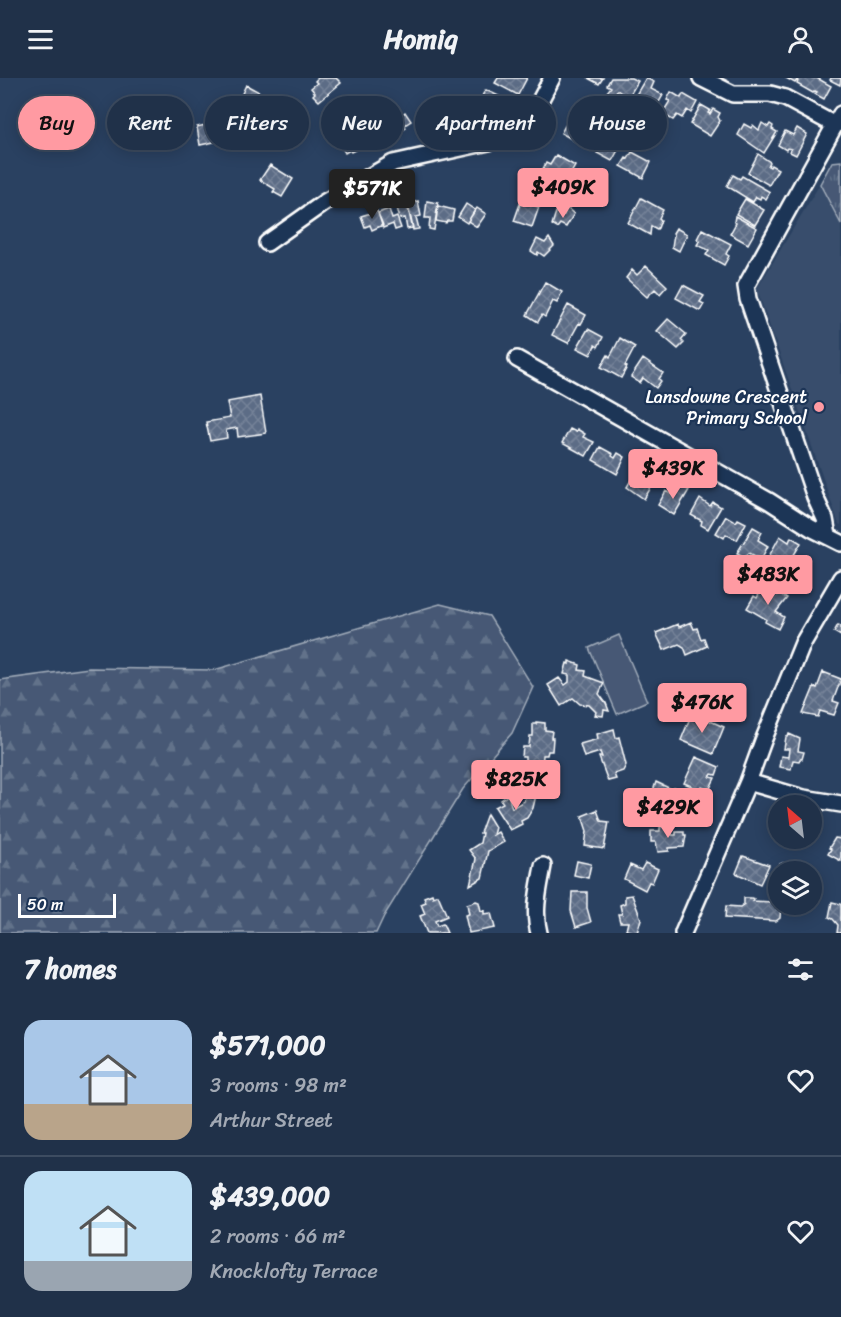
<!DOCTYPE html>
<html lang="en">
<head>
<meta charset="utf-8">
<style>
	:root { --surface:#203149; --page:#2d3d53; --text:#f1f3f6; --muted:#a2a9b4; --line:#3d4c61; --accent:#ff9aa2 }
	body { margin:0; font-family:Sriracha,sans-serif; background:var(--page); color:var(--text); height:100vh; display:flex; flex-direction:column; font-size:22px; white-space:nowrap }
	* { box-sizing:border-box; margin:0 }
	p { font-size:20px; color:var(--muted) }
	.icon { flex:none; width:33px; height:33px; fill:none; stroke:currentColor; stroke-width:2; stroke-linecap:round; stroke-linejoin:round }
	.map { position:relative; height:855px; overflow:hidden }
	.panel { display:flex; flex-direction:column; background:var(--surface); flex:1 }
	.panel>* { flex:none }
	.top-card { position:absolute; left:18px; top:18px; width:806px; height:54px; display:flex; gap:12px }
	.needle { width:39px; rotate:332deg }
	.tools { position:absolute; left:768px; top:717px; display:grid; gap:12px }
	.tools a { display:grid; place-items:center; width:54px; height:54px; border-radius:50%; background:var(--surface); box-shadow:0 3px 15px #0003,0 0 0 2px var(--line); font-size:30px }
	.scale { position:absolute; left:18px; bottom:15px; width:98px; box-sizing:border-box; padding-left:6px; border:3px solid #fff; border-top:0; font-size:16px; line-height:21px; white-space:nowrap; color:#fff; -webkit-text-stroke:4px #1d3557; paint-order:stroke }
	.price { position:absolute; translate:-50% -51px; padding:0 14px; border-radius:6px; background:var(--accent); color:#111; font-size:20px; line-height:39px; filter:drop-shadow(0 2px 3px #0008) }
	.price::after { content:''; position:absolute; left:50%; top:36px; width:18px; height:14px; margin-left:-9px; background:inherit; clip-path:polygon(0 0,100% 0,50% 100%) }
	.price.active { background:#222; color:#fff }
	ul { padding:0; list-style:none }
	li { display:flex; align-items:center; gap:18px; height:150px; padding:0 24px }
	li+li { border-top:2px solid var(--line) }
	li span { display:grid; place-items:center; flex:none; width:168px; height:120px; border-radius:18px; color:#555 }
	li>.icon { margin-inline-start:auto }
	span .icon { width:72px; height:72px; fill:#fffc; stroke-width:1 }
	li b { font-size:26px }
	h2 { display:flex; justify-content:space-between; align-items:center; height:72px; padding:0 24px; font-size:26px }
	.tag { padding:0 21px; border-radius:27px; background:var(--surface); box-shadow:0 3px 15px #0003,0 0 0 2px var(--line); font-size:21px; line-height:54px }
	.tag.active { background:var(--accent); color:#111 }
	header { display:flex; justify-content:space-between; align-items:center; height:78px; padding:0 24px; background:var(--surface); font-size:27px; font-weight:800 }
	.map>svg:first-child { display:block }
	.built { fill:#394e6c }
	.green { fill:#465975; stroke:#a2acba; stroke-width:1.5 }
	.forest { fill:url(#forest-firs); stroke:#a2acba; stroke-width:1.5 }
	.park { fill:url(#park-tufts); stroke:#a2acba; stroke-width:1.5 }
	.building { fill:url(#building-cross-hatch); stroke:#fff; stroke-width:1.5 }
	.lines { fill:none; stroke-linecap:round; stroke-linejoin:round }
	.street-casing { stroke:#fff; stroke-width:20 }
	.street { stroke:#1d3557; stroke-width:15 }
	.poi-dot { fill:#ff9aa2; stroke:#1d3557; stroke-width:2 }
	.labels { text-anchor:middle; stroke-width:4.5; stroke-linejoin:round; paint-order:stroke }
	.poi-label { font-size:18px; fill:#fff; stroke:#1d3557; text-anchor:end }
</style>
</head>
<body>
<header><svg class="icon" aria-label="menu" viewBox="0 0 24 24"><path d="M4 6h16M4 12h16M4 18h16"/></svg>Homiq<svg class="icon" aria-label="person" viewBox="0 0 24 24"><circle cx="12" cy="8" r="4"/><path d="M4 21q1-7 8-7t8 7"/></svg></header>
<div class="map">
<svg width="841" height="855" viewBox="0 0 841 855">
	<defs>
		<pattern id="forest-firs" width="22" height="20" patternUnits="userSpaceOnUse" patternTransform="scale(1.5)"><rect width="22" height="20" fill="#465975"/><path d="M5 1l3.5 6h-7zM16 11l3.5 6h-7z" fill="#62728a"/></pattern>
		<pattern id="park-tufts" width="24" height="20" patternUnits="userSpaceOnUse" patternTransform="scale(1.5)"><rect width="24" height="20" fill="#465975"/><path d="M3 7l-1-3M5 7V3M7 7l1-3M15 17l-1-3M17 17v-4M19 17l1-3" fill="none" stroke="#62728a"/></pattern>
		<pattern id="building-cross-hatch" width="8" height="8" patternUnits="userSpaceOnUse" patternTransform="scale(1.5)"><rect width="8" height="8" fill="#5b6c86"/><path d="M0 0l8 8M0 8l8-8" fill="none" stroke="#748298"/></pattern>
	</defs>
	<rect width="100%" height="100%" fill="#2a4161"/>
	<filter id="ink" filterUnits="userSpaceOnUse"><feTurbulence type="fractalNoise" baseFrequency=".0167" numOctaves="2"/><feDisplacementMap in="SourceGraphic" scale="12" xChannelSelector="R" yChannelSelector="G"/><feConvolveMatrix kernelMatrix="1 2 1 2 8 2 1 2 1" color-interpolation-filters="sRGB"/></filter>
	<g filter="url(#ink)">
		<path class="built" d="M820,106l21,40v301l-2,-1 -82,-235z"/>
		<path class="green" d="M619,557l28,66 -30,13 -28,-66z"/>
		<path class="forest" d="M440,526l49,12 44,71 -21,46 -49,56 -79,127 -8,17h-376v-253l89,-12 125,2z"/>
		<path class="park" d="M841,83v63l-21,-40 12,-22z"/>
		<path class="building" d="M318,0h18l5,5 -22,18 -6,-6 2,-2 -4,-5 6,-5 -2,-2z
			M498,0h29l-9,17 -23,-12z
			M588,0h15l-4,6z
			M611,0h20l7,3 -10,17 -11,-8 -3,6 -7,-4 4,-5 -4,-2z
			M646,0l8,4 -3,7 12,6 -12,21 -17,-11 3,-6 -3,-1z
			M786,0h31l14,8 -7,13 -9,-5 2,-2 -2,-1 -2,2 -16,-9 1,-3 -1,-1 -2,3z
			M831,0h10l-1,7 -10,-5z
			M246,7l17,9 -3,7 3,1v2l-4,7 -5,-2 1,-2 -16,-7z
			M486,12l21,10 -4,10 6,3 -5,10 -14,-7 1,-3 -11,-5 5,-9 -3,-2 1,-3z
			M671,14l10,6 2,-4 14,8 -6,11 -4,-3 -5,8 -5,-3 -4,5 -11,-6 8,-13 -3,-1z
			M299,23l6,17 -12,5 1,5 -19,6 -5,-16 5,-2 -1,-2 10,-4v-6z
			M701,27l9,5 -2,3 2,1 3,-5 7,4 -2,4 2,4 -10,15 -20,-12z
			M440,28l4,15 9,-3 3,10 -26,7 -6,-24z
			M396,29l5,8 4,-3 6,9 -6,4 1,3 -4,2 -1,-2 -9,6 -6,-10 5,-3 -5,-8z
			M571,37l25,14 -5,8 -3,-2 -2,3 3,1 -3,4 5,3 -2,3 -28,-16z
			M218,44l2,8 5,-2 3,11 -28,6 -3,-18z
			M762,45l6,4 2,-3 3,2 -1,3 5,3 -13,21 -26,-18 6,-11 7,4 2,-3 6,5z
			M365,48l7,13 -5,2 1,2 -4,2 -1,-2 -9,5 1,2 -4,2 -1,-2 -5,3 -7,-13z
			M797,50l10,6 -11,21 -6,-3 1,-3 -4,-1 -1,2 -8,-5 7,-14 8,4z
			M609,53l9,5 -2,3 6,4 -10,18 -15,-8z
			M632,74l19,10 -8,16 -22,-12 5,-8 2,1z
			M758,76l12,8 -2,4 2,1 1,-2 7,4 -9,16 -21,-12z
			M556,77l19,11 -6,11 5,3 -4,7 -28,-16 4,-8 4,2z
			M270,87l23,14 -11,18 -9,-5 2,-3 -15,-9z
			M733,97l7,4 2,-3 28,16 -4,7 -5,-3 -1,3 -4,-2 -3,5 -26,-16z
			M641,120l22,12 -4,8 2,2 -3,8 -1,1 -6,-3 -1,9 -22,-12z
			M745,121l19,11 -9,15 -19,-11z
			M407,123l6,27 -6,1 -2,-11 -5,1 -4,-15z
			M418,123l3,15 -5,1 3,12 -6,1 -6,-26z
			M427,123l11,2 -4,27 -5,-1 1,-11h-5z
			M521,123l18,6 -7,20 -18,-6z
			M466,126l9,6 -8,13 -9,-6z
			M438,128l16,4 -2,11h-5l-1,2 -10,-2z
			M477,130l9,6 -9,13 -9,-6z
			M567,130l7,6 -8,13 -6,-3 -3,4 -5,-3 4,-13 8,3z
			M389,131l3,10 5,-2 4,11 -6,2 -2,-6 -10,4 -5,-15z
			M377,133l6,14 -11,5 -2,-5 -5,2 -4,-11z
			M735,138l22,12 -9,16 -18,-10 6,-11 -2,-1z
			M676,150l11,6 -8,17 -7,-4 2,-13 -1,-1z
			M702,151l29,15 -5,10 3,2 -5,9 -18,-10 3,-5 -12,-5 3,-5 -3,-1z
			M549,160l5,8 -10,10 -6,-4 -1,3 -6,-4 6,-12 8,4z
			M646,188l21,20 -7,8 -5,-5 -8,8 -21,-19 6,-8 5,5z
			M545,204l17,10 -5,11 -4,-2 -8,16 -3,-2 -4,7 -11,-7z
			M683,207l21,11 -4,6 4,2 -4,7 -24,-13z
			M568,227l18,10 -5,9 -2,-1 -11,20 -16,-8z
			M668,241l18,15 -5,6 3,3 -6,6 -21,-18z
			M588,251l15,8 -5,10 -3,-2 -4,10 -14,-7z
			M620,260l15,9 -10,19 2,1 -6,11 -20,-11 7,-12 2,2z
			M643,281l20,14 -4,6 2,2 -5,7 -13,-10 -3,5 -9,-6z
			M260,318l6,37 -28,4 -1,-9 -11,2 1,8 -17,3 -4,-19 24,-4 -3,-16z
			M570,351l6,3 1,-3 8,5 -2,3 11,5 -8,14 -24,-13z
			M600,369l13,7 -1,2 3,2 3,-5 7,4 -8,17 -24,-14z
			M644,392l14,6 -14,23 -17,-12 4,-7 7,4z
			M680,407l9,5 -15,25 -16,-10 8,-14 8,5z
			M700,421l10,7 3,-4 8,5 -13,22 -7,-4 1,-4 -11,-6z
			M726,438l10,6 2,-3 8,4 -9,17 -11,-6 -2,4 -8,-5z
			M753,449l9,5 -4,8 10,6 -7,13 -12,-6 -5,4 -7,-4z
			M780,458l9,6 2,-5 10,6 -16,27 -18,-10z
			M764,507l23,13 -11,14 8,5 -6,12 -13,-7 1,-3 -19,-11 7,-12 3,2z
			M691,544l3,7 3,-1 4,11 3,-1 3,8 -20,9 -3,-8 -5,-3 -15,6 -8,-17 22,-9 1,3z
			M838,547l3,1v10l-7,-4z
			M569,583l11,4 -1,5 7,1 -1,5 19,7 -5,11 7,9 3,8 -5,-1 -1,6 -8,-1 1,-3 -7,-7 -9,-1 -7,-6 -12,8 -13,-21 11,-7 6,7 4,-3v-7l-5,-1 3,-11 2,1z
			M823,594l18,7 -8,22 6,2 -5,12 -14,-4 -2,6 -15,-3 11,-27 3,1z
			M730,611l5,17 3,-1 3,9 -16,4 -7,-25z
			M692,635l32,14 -11,27 -32,-14z
			M536,644l9,1v7l7,1 -1,7h2l-1,13h-4l-1,4h-4l-1,15 -14,-1v-5h-3v-7h-3l1,-10h6l1,-11h3v-12h3z
			M614,651l2,9 3,-1 7,28 -3,6 -9,3 2,5 -8,2 -9,-24h3l-2,-5 -16,5 -4,-13 18,-5 -1,-5z
			M789,656l11,5 -2,12 6,1 -2,7h-2l-1,2 -6,-1 -2,9 -12,-2 2,-11 7,1 1,-8h-5l2,-12h2z
			M696,679l23,10 -3,8 -4,-1 -2,3 5,1 -6,12 -7,-3 -1,3 -17,-7z
			M656,704l17,8 1,-2 7,3 -4,11 -6,-2 -6,13 -17,-7z
			M526,715l10,2 -3,13 -6,10 -6,3 1,3 -12,6 -15,-23 8,-4 -2,-3 7,-5 4,13 12,-7z
			M688,717l18,8 -10,22 -15,-7z
			M597,732l4,11 8,1 -5,27 -19,-3 2,-15 -5,-15z
			M487,736l8,13 -2,8 5,-3 6,10 -16,9 -6,27 -12,7 6,-26 -7,-9 11,-7 2,-10h-2z
			M660,749h11l1,8h4v-3h8v3h2l-2,12 -15,1v3l-11,1 -2,-10h-5v-11h9z
			M835,760l6,1v22l-13,-7 3,-5 -2,-1z
			M743,778l26,9 -9,19 -24,-11z
			M577,783l14,3 -3,14 -14,-3z
			M645,785l13,6 -6,14 -3,-1 -4,8 -21,-11 6,-14 11,5z
			M783,785l25,4 -1,5h-28l1,-8z
			M572,814h15v16l4,14 -15,5 -5,-16z
			M432,816l1,3 5,-2 9,21 -12,5 2,5 6,-2 4,9h-20l-7,-17 5,-2 -4,-10 5,-2 -2,-5z
			M632,817l9,24 -4,14 -11,-3 2,-8h-8l-2,-8h4l-2,-9 5,-2v-7z
			M744,820h7l3,1 -1,2 18,1 1,-2 6,1v3h3l-1,14 -4,3 -51,-3 1,-12 14,1 4,-3z
			M476,823l3,1 2,9 3,-1v4l7,-1 4,15 -26,5 -4,-18 4,-1 -2,-10z
			M832,824l9,2v29h-4l1,-8 -5,-6 -4,-2z"/>
		<g class="lines">
			<g class="street-casing">
				<path id="street" d="M701,0l32,16h37l15,4 50,27
					M267,165l58,-41 68,-39 123,-27 11,-11 25,-47
					M517,281l252,142 42,27 30,15
					M828,458l-3,-17 -10,-22 -67,-198 -2,-13 95,-172
					M748,704l56,16 37,6
					M539,855c-6,-22 0,-45 4,-67
					M683,855l65,-151 15,-41 40,-98 38,-65"/>
			</g>
			<use href="#street" class="street"/>
		</g>
	</g>
	<circle class="poi-dot" cx="819" cy="329" r="6"/>
	<g class="labels">
		<g class="poi-label">
			<text x="807" y="325">Lansdowne Crescent<tspan x="807" dy="21">Primary School</tspan></text>
		</g>
	</g>
</svg>
<div class="tools">
<a><svg class="needle" viewBox="-14 -14 28 28"><path d="M0-13l5 13h-10z" fill="#e53935"/><path d="M0 13l5-13h-10z" fill="#a2a9b4"/></svg></a>
<a><svg class="icon" aria-label="layers" viewBox="0 0 24 24"><path d="M12 4l9 5-9 5-9-5zM3 14l9 5 9-5"/></svg></a>
</div>
<div class="scale">50 m</div>
<b class="price" style="left:563px;top:141px">$409K</b>
<b class="price active" style="left:372px;top:142px">$571K</b>
<b class="price" style="left:673px;top:422px">$439K</b>
<b class="price" style="left:768px;top:528px">$483K</b>
<b class="price" style="left:702px;top:656px">$476K</b>
<b class="price" style="left:516px;top:733px">$825K</b>
<b class="price" style="left:668px;top:761px">$429K</b>
<div class="top-card">
<a class="tag active">Buy</a>
<a class="tag">Rent</a>
<a class="tag">Filters</a>
<a class="tag">New</a>
<a class="tag">Apartment</a>
<a class="tag">House</a>
</div>
</div>
<section class="panel">
<h2>7 homes<svg class="icon" aria-label="filters" viewBox="0 0 24 24"><path d="M4 7h16M4 17h16"/><circle cx="9" cy="7" r="2"/><circle cx="15" cy="17" r="2"/></svg></h2>
<ul>
<li><span style="background:linear-gradient(#a9c7e8 70%,#b9a48a 0)"><svg class="icon" aria-label="home" viewBox="0 0 24 24"><path d="M3 11l9-7 9 7M6 9v11h12V9"/></svg></span><div><b>$571,000</b><p>3 rooms · 98 m²</p><p>Arthur Street</p></div><svg class="icon" aria-label="heart" viewBox="0 0 24 24"><path d="M12 20l-8-8c-3-5 5-10 8-4 3-6 11-1 8 4z"/></svg></li>
<li><span style="background:linear-gradient(#bfe0f5 75%,#9aa5b1 0)"><svg class="icon" aria-label="home" viewBox="0 0 24 24"><path d="M3 11l9-7 9 7M6 9v11h12V9"/></svg></span><div><b>$439,000</b><p>2 rooms · 66 m²</p><p>Knocklofty Terrace</p></div><svg class="icon" aria-label="heart" viewBox="0 0 24 24"><path d="M12 20l-8-8c-3-5 5-10 8-4 3-6 11-1 8 4z"/></svg></li>
</ul>
</section>
</body>
</html>
